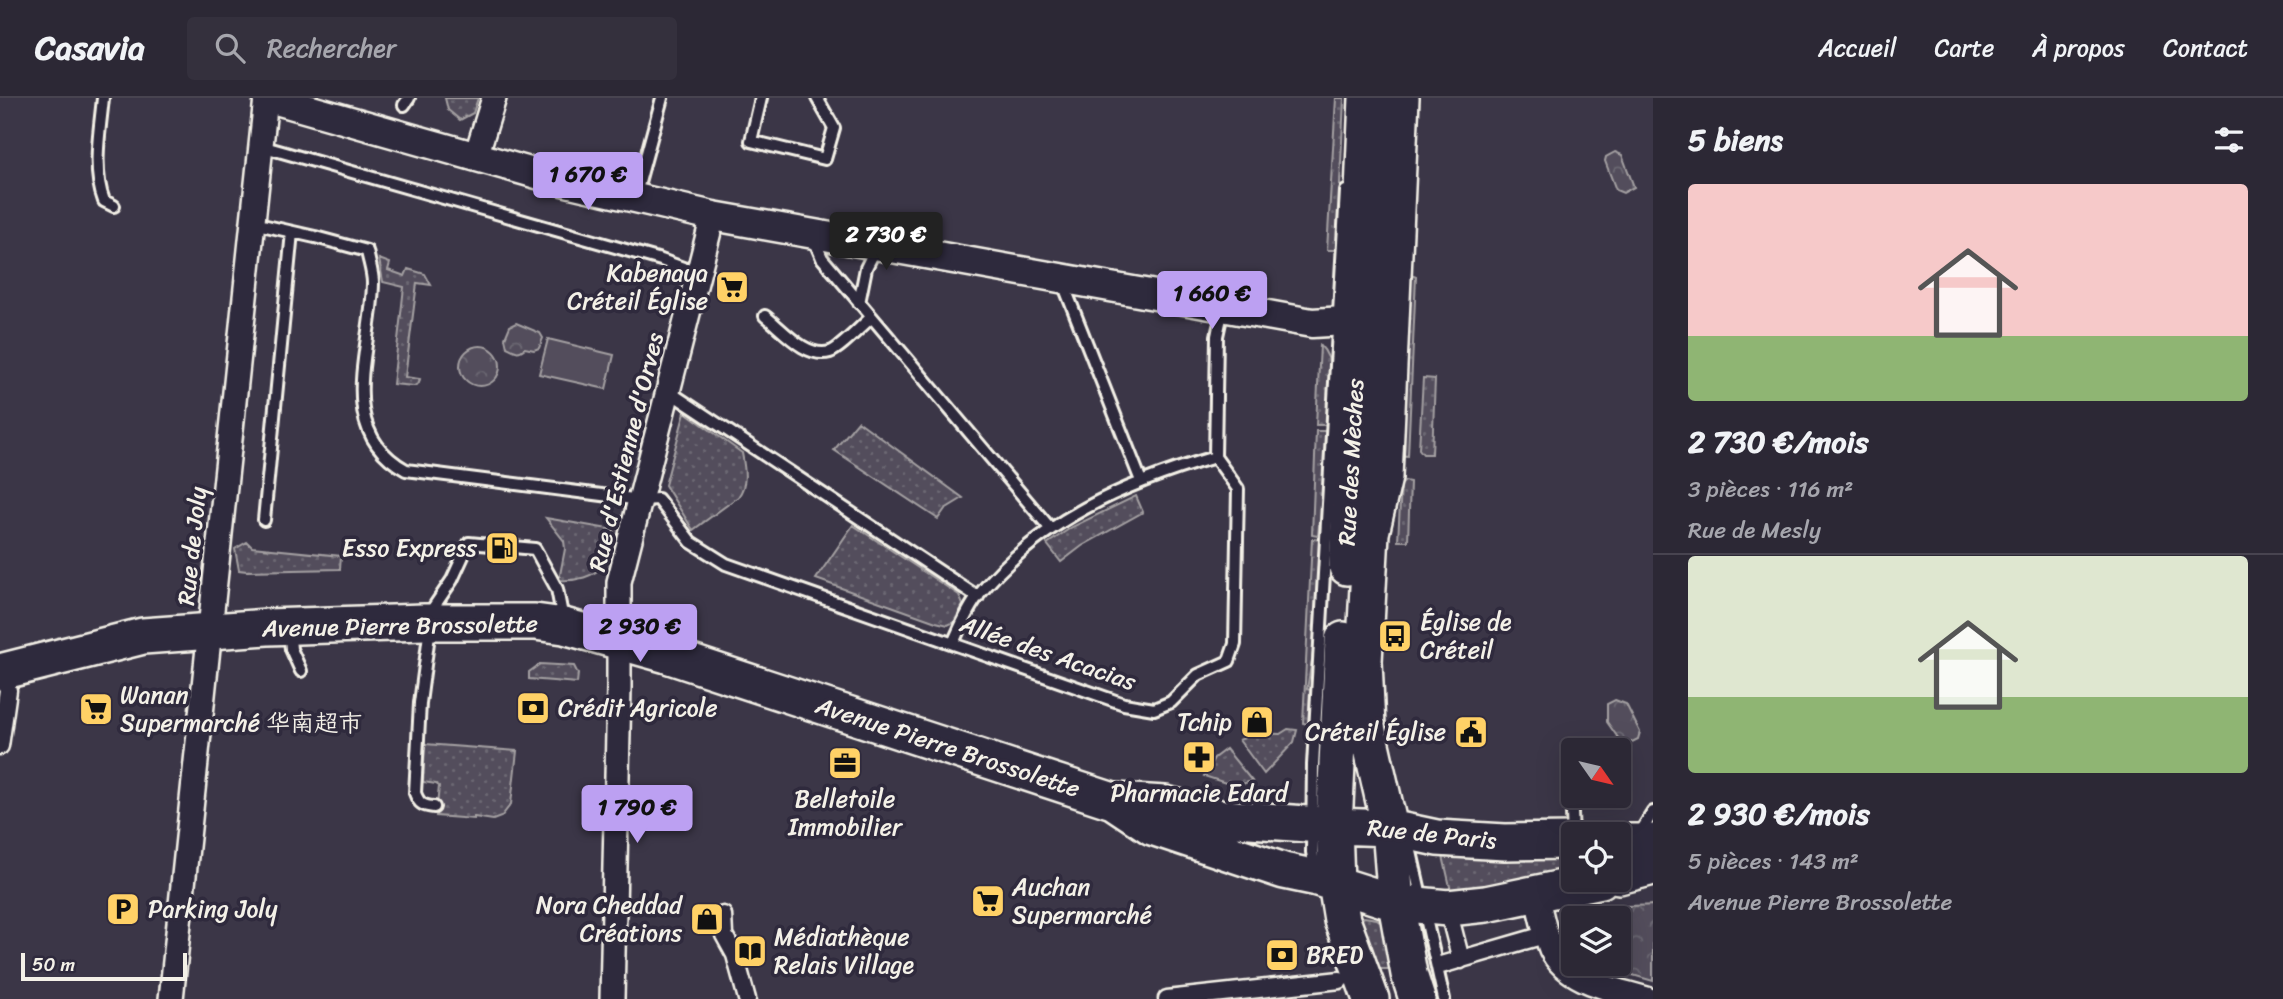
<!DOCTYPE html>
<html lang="fr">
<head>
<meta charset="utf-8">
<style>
	:root { --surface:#2c2835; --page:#34303d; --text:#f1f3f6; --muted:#a6a6ad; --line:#484450; --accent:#bca0f2 }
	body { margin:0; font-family:Sriracha,"LXGW WenKai TC",sans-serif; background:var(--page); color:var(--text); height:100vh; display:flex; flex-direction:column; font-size:26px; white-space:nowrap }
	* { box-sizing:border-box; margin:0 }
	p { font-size:23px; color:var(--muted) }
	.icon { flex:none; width:38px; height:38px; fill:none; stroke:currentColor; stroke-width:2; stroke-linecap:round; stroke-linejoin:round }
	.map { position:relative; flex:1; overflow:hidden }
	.side { display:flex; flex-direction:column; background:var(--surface); width:630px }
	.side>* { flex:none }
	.needle { width:46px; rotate:124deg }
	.tools { position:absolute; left:1561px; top:640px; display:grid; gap:14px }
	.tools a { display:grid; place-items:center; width:70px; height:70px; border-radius:7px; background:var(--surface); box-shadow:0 7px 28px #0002,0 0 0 2px var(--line); font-size:35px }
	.scale { position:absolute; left:21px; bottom:18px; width:166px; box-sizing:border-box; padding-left:7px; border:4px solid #f4f1e8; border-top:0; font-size:19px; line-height:24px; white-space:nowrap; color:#f4f1e8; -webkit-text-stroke:5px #2f2a3d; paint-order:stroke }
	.price { position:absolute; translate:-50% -60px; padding:0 16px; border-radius:7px; background:var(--accent); color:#111; font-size:23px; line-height:46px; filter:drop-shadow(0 2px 4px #0008) }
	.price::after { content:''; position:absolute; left:50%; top:42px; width:21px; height:16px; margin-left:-10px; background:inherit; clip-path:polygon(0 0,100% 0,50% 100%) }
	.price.active { background:#222; color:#fff }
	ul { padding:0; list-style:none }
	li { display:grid; align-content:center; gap:14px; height:371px; padding:0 35px }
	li+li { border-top:2px solid var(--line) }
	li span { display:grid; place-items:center; height:217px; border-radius:7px; color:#555 }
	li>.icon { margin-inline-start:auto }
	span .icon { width:126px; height:126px; fill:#fffc; stroke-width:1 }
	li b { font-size:30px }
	h2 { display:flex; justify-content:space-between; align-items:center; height:84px; padding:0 35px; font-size:30px }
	header { display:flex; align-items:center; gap:42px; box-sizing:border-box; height:98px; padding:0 35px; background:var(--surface); border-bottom:2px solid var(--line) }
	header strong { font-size:33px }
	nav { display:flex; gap:38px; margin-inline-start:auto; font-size:24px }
	.search { width:490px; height:63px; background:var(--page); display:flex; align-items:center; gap:18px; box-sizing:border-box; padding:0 24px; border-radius:7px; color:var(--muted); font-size:26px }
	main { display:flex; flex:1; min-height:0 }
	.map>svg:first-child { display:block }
	.grass { fill:url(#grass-dots); stroke:#a4a0a2; stroke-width:2 }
	.park { fill:url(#park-crowns); stroke:#a4a0a2; stroke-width:2 }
	.pitch { fill:#534e5c; stroke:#a4a0a2; stroke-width:2 }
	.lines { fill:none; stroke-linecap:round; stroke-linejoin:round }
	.service-casing { stroke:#f4f1e8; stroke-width:16 }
	.pedestrian-casing { stroke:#f4f1e8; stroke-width:21 }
	.minor-casing { stroke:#f4f1e8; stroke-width:28 }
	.tertiary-casing { stroke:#f4f1e8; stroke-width:33 }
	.primary-casing { stroke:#f4f1e8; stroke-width:40 }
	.service { stroke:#2f2a3d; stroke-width:10 }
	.pedestrian { stroke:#2f2a3d; stroke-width:16 }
	.minor { stroke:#2f2a3d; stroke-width:23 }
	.tertiary { stroke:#2f2a3d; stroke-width:28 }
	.primary { stroke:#2f2a3d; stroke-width:35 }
	.labels { text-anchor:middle; stroke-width:7; stroke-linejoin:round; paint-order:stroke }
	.poi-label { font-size:24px; fill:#f4f1e8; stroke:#2f2a3d; text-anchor:start }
	.street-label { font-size:24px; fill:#f4f1e8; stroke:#2f2a3d }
</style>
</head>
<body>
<header>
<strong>Casavia</strong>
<div class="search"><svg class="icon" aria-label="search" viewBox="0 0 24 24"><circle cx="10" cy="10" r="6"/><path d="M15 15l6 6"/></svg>Rechercher</div>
<nav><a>Accueil</a><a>Carte</a><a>À propos</a><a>Contact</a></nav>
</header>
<main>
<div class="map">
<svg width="1653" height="901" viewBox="0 0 1653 901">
	<defs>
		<pattern id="grass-dots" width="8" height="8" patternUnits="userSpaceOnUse" patternTransform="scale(1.75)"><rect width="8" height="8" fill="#534e5c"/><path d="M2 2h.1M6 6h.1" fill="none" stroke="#6c6873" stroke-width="1.8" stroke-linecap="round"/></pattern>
		<pattern id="park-crowns" width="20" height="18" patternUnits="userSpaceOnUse" patternTransform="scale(1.75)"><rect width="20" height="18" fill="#534e5c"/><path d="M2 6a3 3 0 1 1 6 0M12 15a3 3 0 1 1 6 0" fill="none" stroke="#6c6873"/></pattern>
	</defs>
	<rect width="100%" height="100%" fill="#3b3647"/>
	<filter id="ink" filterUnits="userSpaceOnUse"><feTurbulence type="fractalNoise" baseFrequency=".0143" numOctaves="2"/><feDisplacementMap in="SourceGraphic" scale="14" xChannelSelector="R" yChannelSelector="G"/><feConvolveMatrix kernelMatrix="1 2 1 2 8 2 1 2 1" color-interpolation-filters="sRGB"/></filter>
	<g filter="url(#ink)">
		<path class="grass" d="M445,0h33l-5,15 -13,7 -12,-10z
			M1336,0h8l-7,152h-10z
			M379,161l11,4 -2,7 17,6 3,-7 17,5 6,11 -14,-2 -12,94 15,2 -1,4 -5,3 -21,-2 11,-97 -21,-5z
			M1406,175l10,4 -8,179 -11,-1z
			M1320,247c19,19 10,55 9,80h-13z
			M1423,280l12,1 -3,75h-9l-4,-5z
			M685,314l57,41c3,16 6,31 -4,44l-45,33 -28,-45z
			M858,323l105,77 -18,11 -7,10 -104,-69z
			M1316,333h12l-3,94h-6l-1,11 -6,-1z
			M1405,383l5,1 -2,59h-10l3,-56z
			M1136,398l7,16 -61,34 -21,16 -14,-18 25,-17z
			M546,420l68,12c-3,10 -4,24 -10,33 -9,15 -29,18 -45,17l6,-31 -1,-8z
			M853,427l106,70 4,10 -9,17 -6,3 -12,-3 -120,-43z
			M1312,441l11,1 -4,79 -12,70 3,1 -2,34 -5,-1z
			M247,444l5,5 89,9 -1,13 -93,2 -8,-1 -4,-21z
			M540,566l34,2 4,8 -1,9 -48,-4v-7z
			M1288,631l9,1 -3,12 -30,32 -25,-34 18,-7 23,1z
			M425,646l92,7 -6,53 -10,13 -8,3 -19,-3v2l-38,-3 3,-30 -3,-2 -13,-2z
			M1226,651l26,32 -17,5 -31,-10 10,-18z
			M1443,758l130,1v18l-122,16z
			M1364,819l13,2 5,4 11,46h-22l-11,-47z"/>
		<path class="park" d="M1615,54l7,3 12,32 -11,6 -7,-3 -11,-29 1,-4z
			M516,225l24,10 3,5 -4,10 -5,2 -9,-2c-7,6 -10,3 -18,-1l-2,-9 5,-12z
			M460 268a20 20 0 1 1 40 0a20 20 0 1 1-40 0Z
			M1615,602l11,4 14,28 -2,7 -10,5 -7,-2 -14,-20v-18z
			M1653,807v76l-58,-17h24v-45h-41c16,-17 53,-12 75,-14z"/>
		<path class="pitch" d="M548,241l66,16 -8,34 -67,-15z"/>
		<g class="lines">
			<g class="service-casing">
				<path id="service" d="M103,0c-3,32 -11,72 1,103l10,5
					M761,0l-10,43 74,18 9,-31 -17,-30
					M404,7l5,-7
					M261,48l400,114 36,13
					M635,99l27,-99
					M253,125l62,14 52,14c2,11 6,22 6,32 -1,66 -40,147 33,187l235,30 17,-1 33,43 35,22 398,140 30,5 17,-7 27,-27 31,-14 6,-17 3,-155 -23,-32 2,-121 6,-28
					M813,139l9,21 228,270
					M1068,183l-2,10 75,190
					M859,205l7,-35 11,-22
					M765,218c17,13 41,43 65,36 10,-3 32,-27 42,-35
					M668,293l310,206
					M264,422l28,-288
					M429,516l23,-34 17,-37 66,6 22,40 6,31
					M430,529l-10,76 -5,90c4,11 8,13 19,14
					M289,531l2,20 10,22
					M953,545c7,-15 14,-33 25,-47 60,-75 147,-113 237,-139
					M1569,649l4,88
					M1638,738l15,-24
					M1408,740l36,161
					M1316,776l-4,-22 1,-87 33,-574"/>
			</g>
			<g class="pedestrian-casing">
				<path id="pedestrian" d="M0,648l8,-56
					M723,817l1,20 11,20 12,44
					M1452,827l9,35
					M1441,867l100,-29
					M1167,901l173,-19"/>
			</g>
			<g class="minor-casing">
				<path id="minor" d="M476,58l18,-58
					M1536,797c5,18 8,37 15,54 16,34 64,40 96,50
					M171,901l95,-901
					M612,901l7,-311v-106l94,-366"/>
			</g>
			<g class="tertiary-casing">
				<path id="tertiary" d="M269,0l289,82 155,36 599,107 66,-4"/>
			</g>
			<g class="primary-casing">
				<path id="primary" d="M1401,0l-17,379 -13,56 -7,128 3,66 23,101 6,75 13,71 8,25
					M1347,469l20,-469
					M1343,542l-9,186 2,57 6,37 29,79
					M0,574l143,-36 124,-9 157,-5h111l29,4 103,29 446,146 39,26 132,44 33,7 79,25 52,5 38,-4 115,-24
					M1116,703l49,3 58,14 111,8 56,2 47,10 68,4 68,-1
					M1619,744h34
					M1619,778l34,-9"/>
			</g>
			<use href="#service" class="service"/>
			<use href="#pedestrian" class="pedestrian"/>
			<use href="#minor" class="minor"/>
			<use href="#tertiary" class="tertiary"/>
			<use href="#primary" class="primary"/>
		</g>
	</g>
	<defs>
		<g id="supermarket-square" transform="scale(1.75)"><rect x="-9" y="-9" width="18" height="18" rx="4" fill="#ffd166" stroke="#2f2a3d"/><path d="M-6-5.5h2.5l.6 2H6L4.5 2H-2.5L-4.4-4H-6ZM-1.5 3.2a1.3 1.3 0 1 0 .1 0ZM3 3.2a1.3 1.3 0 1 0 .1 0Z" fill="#111"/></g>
		<g id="fuel-square" transform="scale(1.75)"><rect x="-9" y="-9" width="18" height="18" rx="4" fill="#ffd166" stroke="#2f2a3d"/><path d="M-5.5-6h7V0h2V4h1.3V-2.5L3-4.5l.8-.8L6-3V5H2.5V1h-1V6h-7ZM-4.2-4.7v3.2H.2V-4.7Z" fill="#111"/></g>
		<g id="bus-square" transform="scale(1.75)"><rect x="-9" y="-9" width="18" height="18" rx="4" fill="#ffd166" stroke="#2f2a3d"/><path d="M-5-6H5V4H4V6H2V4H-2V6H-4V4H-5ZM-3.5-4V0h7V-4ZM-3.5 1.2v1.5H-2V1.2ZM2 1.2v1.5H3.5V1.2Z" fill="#111"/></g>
		<g id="bank-square" transform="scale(1.75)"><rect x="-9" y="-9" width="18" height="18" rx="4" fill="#ffd166" stroke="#2f2a3d"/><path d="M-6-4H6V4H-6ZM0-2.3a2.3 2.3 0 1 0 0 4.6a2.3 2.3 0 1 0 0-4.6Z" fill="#111"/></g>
		<g id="shop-square" transform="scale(1.75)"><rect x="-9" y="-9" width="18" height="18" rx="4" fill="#ffd166" stroke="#2f2a3d"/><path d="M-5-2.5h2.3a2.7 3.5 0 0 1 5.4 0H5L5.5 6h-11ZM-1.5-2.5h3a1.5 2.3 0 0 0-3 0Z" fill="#111"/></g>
		<g id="civic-square" transform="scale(1.75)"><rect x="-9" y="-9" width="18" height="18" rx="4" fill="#ffd166" stroke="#2f2a3d"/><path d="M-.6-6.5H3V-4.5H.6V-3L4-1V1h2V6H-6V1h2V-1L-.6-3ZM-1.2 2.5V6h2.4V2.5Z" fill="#111"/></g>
		<g id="pharmacy-square" transform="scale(1.75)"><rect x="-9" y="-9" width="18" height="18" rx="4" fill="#ffd166" stroke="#2f2a3d"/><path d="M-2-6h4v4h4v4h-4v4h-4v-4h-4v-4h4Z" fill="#111"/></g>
		<g id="office-square" transform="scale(1.75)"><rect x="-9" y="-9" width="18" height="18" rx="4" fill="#ffd166" stroke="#2f2a3d"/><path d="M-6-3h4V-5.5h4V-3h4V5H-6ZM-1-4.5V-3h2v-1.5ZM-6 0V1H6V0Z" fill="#111"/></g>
		<g id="parking-square" transform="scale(1.75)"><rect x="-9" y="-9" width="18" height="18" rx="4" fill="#ffd166" stroke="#2f2a3d"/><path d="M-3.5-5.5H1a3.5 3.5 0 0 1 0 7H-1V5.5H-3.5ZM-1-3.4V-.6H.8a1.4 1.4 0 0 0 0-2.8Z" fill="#111"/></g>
		<g id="library-square" transform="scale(1.75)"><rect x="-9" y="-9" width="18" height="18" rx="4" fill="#ffd166" stroke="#2f2a3d"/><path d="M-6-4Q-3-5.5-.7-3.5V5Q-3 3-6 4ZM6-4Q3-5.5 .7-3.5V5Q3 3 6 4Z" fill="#111"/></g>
	</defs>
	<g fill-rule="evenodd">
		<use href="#supermarket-square" x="732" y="189"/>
		<use href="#fuel-square" x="502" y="450"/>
		<use href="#bus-square" x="1395" y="538"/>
		<use href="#bank-square" x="533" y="610"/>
		<use href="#supermarket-square" x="96" y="611"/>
		<use href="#shop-square" x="1257" y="624"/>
		<use href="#civic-square" x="1471" y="634"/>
		<use href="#pharmacy-square" x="1199" y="659"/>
		<use href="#office-square" x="845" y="665"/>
		<use href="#supermarket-square" x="988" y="803"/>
		<use href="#parking-square" x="123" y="811"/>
		<use href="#shop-square" x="707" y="821"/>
		<use href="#library-square" x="750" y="853"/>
		<use href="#bank-square" x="1282" y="857"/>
	</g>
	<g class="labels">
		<g class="poi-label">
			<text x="708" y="183" text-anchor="end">Kabenaya<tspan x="708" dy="28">Créteil Église</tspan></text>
			<text x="477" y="458" text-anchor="end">Esso Express</text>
			<text x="1420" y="532">Église de<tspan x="1420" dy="28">Créteil</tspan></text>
			<text x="120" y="605">Wanan<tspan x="120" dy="28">Supermarché 华南超市</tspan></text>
			<text x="558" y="618">Crédit Agricole</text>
			<text x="1232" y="632" text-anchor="end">Tchip</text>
			<text x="1446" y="642" text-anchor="end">Créteil Église</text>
			<text x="1199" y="703" text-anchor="middle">Pharmacie Edard</text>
			<text x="845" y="709" text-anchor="middle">Belletoile<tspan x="845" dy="28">Immobilier</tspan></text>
			<text x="1012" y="797">Auchan<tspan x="1012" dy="28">Supermarché</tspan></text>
			<text x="682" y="815" text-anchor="end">Nora Cheddad<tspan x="682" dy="28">Créations</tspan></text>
			<text x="148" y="819">Parking Joly</text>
			<text x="774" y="847">Médiathèque<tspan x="774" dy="28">Relais Village</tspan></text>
			<text x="1306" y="865">BRED</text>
		</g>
		<g class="street-label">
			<text transform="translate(626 354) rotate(-76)" y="8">Rue d'Estienne d'Orves</text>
			<text transform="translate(1351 364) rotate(-87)" y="8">Rue des Mèches</text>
			<text transform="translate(192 448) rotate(-84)" y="8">Rue de Joly</text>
			<text transform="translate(400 528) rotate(-1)" y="8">Avenue Pierre Brossolette</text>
			<text transform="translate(1048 555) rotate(19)" y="8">Allée des Acacias</text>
			<text transform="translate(948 649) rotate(18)" y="8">Avenue Pierre Brossolette</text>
			<text transform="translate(1432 736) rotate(6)" y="8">Rue de Paris</text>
		</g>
	</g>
</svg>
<div class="tools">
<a><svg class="needle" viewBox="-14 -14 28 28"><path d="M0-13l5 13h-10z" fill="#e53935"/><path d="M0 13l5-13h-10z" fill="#a6a6ad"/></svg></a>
<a><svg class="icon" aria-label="locate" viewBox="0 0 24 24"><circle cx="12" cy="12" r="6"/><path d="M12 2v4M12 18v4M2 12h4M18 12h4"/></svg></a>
<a><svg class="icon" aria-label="layers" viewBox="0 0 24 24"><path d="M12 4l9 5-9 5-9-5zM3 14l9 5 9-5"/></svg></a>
</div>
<div class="scale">50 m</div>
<b class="price" style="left:588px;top:114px">1 670 €</b>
<b class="price active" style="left:886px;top:174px">2 730 €</b>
<b class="price" style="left:1212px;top:233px">1 660 €</b>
<b class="price" style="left:640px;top:566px">2 930 €</b>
<b class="price" style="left:637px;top:747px">1 790 €</b>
</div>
<section class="side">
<h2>5 biens<svg class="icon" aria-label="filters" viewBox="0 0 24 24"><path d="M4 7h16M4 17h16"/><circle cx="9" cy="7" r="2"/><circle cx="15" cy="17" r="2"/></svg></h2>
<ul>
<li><span style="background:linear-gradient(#f6c9c9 70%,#8fb573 0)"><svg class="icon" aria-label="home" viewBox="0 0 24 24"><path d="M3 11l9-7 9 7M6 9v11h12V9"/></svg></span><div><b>2 730 €/mois</b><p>3 pièces · 116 m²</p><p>Rue de Mesly</p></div></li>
<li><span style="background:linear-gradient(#dfe7d0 65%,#8fb573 0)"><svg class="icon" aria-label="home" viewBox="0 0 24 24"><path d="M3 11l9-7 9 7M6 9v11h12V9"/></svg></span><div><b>2 930 €/mois</b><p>5 pièces · 143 m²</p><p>Avenue Pierre Brossolette</p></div></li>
</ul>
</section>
</main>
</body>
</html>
